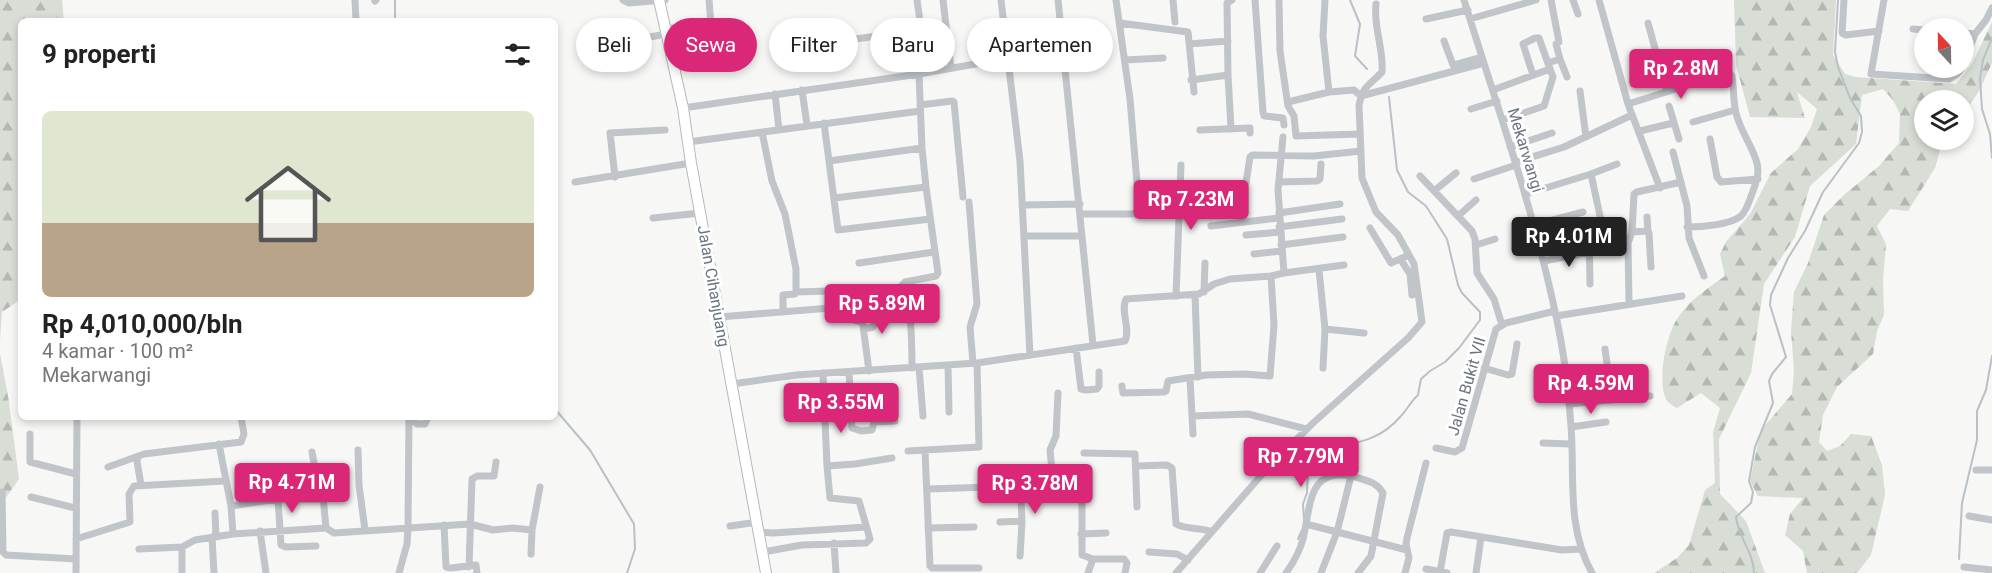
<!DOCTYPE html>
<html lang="id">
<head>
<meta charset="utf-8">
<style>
	:root { --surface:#fff; --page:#f6f6f6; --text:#222; --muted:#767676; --line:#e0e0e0; --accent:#db2777 }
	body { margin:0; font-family:Roboto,sans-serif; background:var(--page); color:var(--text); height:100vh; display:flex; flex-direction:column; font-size:22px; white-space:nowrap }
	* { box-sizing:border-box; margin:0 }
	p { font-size:20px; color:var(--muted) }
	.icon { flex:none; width:33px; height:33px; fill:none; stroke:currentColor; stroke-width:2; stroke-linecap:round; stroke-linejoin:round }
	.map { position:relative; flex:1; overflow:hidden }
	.sheet { position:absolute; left:18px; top:18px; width:540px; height:402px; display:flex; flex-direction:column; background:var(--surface); border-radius:9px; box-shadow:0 3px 9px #0003 }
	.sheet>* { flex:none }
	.guide { position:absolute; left:576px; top:18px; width:570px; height:54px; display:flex; gap:12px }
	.needle { width:39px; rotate:338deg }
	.controls { position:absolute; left:1914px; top:18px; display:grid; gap:12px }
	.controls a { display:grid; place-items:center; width:60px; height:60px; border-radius:50%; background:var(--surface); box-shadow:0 3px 9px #0003; font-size:30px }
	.price { position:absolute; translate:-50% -51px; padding:0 14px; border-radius:6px; background:var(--accent); color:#fff; font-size:20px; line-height:39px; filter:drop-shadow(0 2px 3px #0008) }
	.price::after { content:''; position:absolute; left:50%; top:36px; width:18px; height:14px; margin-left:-9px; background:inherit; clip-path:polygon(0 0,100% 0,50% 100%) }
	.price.active { background:#222; color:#fff }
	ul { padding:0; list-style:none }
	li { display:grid; align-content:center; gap:12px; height:318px; padding:0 24px }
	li+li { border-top:2px solid var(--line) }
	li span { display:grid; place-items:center; height:186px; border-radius:9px; color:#555 }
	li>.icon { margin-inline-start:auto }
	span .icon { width:108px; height:108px; fill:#fffc; stroke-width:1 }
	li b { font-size:26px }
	h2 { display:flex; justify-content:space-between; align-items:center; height:72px; padding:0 24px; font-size:26px }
	.pill { padding:0 21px; border-radius:27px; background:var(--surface); box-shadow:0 3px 9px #0003; font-size:21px; line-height:54px }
	.pill.active { background:var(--accent); color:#fff }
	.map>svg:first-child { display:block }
	.forest { fill:url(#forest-firs) }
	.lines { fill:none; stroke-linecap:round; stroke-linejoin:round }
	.stream { stroke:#b9c1c6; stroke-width:2 }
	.secondary-casing { stroke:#b4b8bc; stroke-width:12 }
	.minor { stroke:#c1c4c8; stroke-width:7 }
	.secondary { stroke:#fff; stroke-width:10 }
	.labels { text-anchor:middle; stroke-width:6; stroke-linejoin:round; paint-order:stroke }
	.street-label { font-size:16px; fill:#6a7582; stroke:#fff }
</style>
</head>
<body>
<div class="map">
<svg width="1992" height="573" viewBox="0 0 1992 573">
	<defs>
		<pattern id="forest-firs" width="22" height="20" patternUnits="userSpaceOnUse" patternTransform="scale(1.5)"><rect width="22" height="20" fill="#d8ddd6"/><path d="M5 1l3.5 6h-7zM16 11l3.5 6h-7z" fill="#b3b8b3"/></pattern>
	</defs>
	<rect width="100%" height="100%" fill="#f7f7f5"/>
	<path class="forest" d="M0,0h62l2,21h-43v278l-19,13 -2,29z
		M1734,0h102l-3,55 12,19 11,3 100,7 16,-20 20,-42v41l-13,28 -15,23v-14h-40v40h19l-8,28 -27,43 -18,-2 -13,17 9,18 -3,37 1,34 -7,16 -4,23 -36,33 -14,28 -4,27 8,9 13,-5 11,-12 20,2 11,29 3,30 -14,60 -14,18h-50l-4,-22 -18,-16 5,-21 13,-16 -45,-2 -8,-15 11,-51 31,-36 2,-23 -3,-40 3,-39 14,-29 16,-48 20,-20 35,-29 20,-23 1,-29 -7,-14 -10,-11 -21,6 -6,49 -46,42 -15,51 -31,47 -13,89 -32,66 1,55 26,27 19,52h-111l23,-15 12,-13 16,-55 10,-7 -2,-51 7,-24 -19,-15 -24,15c-4,-2 -9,-5 -11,-9 -9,-18 0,-63 11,-80 11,-18 31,-31 48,-43l-5,-22 6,-12 24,-28 21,-41 27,-24 13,-22 6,-18 -20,-17 8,26 -55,-1 -14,-52z
		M0,353l9,49 10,77 -19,27z"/>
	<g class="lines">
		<path class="stream" d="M1350,0l10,24 -5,32 12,13
			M395,21v-21
			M1992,38l-9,22 -3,18 2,31 8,25 2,24
			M555,409l35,41 44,74 1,25 -8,24
			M1336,446c26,-3 47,-9 64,-29 7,-7 11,-16 18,-22l3,-16 9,-8 15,-9 14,-14 21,-28v-8l-18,-19 -4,-8 -11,-46 -21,-33 -18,-14 -11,-22 -8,-73
			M1304,519l-1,-15 4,-11 1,-24
			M1298,539l4,-9
			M1959,559l3,-56 15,-63v-29l9,-21 6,-34
			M1754,573c0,-20 -16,-36 -18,-56l15,-14 2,-11 -4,-11 6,-34 18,-44 -4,-22 3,-7 14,-17 -16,-52 1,-10 17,-37 17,-27 18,-39 36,-49 3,-11 -1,-16 -11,-18 -12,-31 -3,-15 3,-52"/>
		<g class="secondary-casing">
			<path id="secondary" d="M659,0l24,108 8,55 75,410"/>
		</g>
		<path class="minor" d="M355,0l1,21
			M623,0l6,3 36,-3
			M709,0l2,24
			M943,0l8,68
			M1001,0l19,161 10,194
			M1058,0l35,345
			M1173,0l2,22
			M1255,0l8,112 1,4 19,2 1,7
			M1279,0l1,51 8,55 6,10 2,20 64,-2
			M1325,0l-2,36 6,56
			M1464,0c35,113 75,224 97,341 5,28 8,57 10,85 4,52 -5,100 21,147
			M1573,0l5,14
			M1599,0l29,104 32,84
			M1844,0l-2,33 4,2 33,-4
			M1884,0l-13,74 78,5 8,-5 5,-6
			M375,1l1,-1
			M1426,19l42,-9
			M1470,19l66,-19
			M1120,23l68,9 6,60
			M1648,23l19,69
			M665,29l39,-5 9,2
			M1913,29l11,1
			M1964,33l11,1
			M1444,41l9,24 29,-8
			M623,42l43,-8
			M826,43l95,-13
			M1189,44l39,-3
			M1008,51l55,-13
			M1560,59l7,18
			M1125,60l38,-2
			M1548,63l12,-4 -4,-15 3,-2 -8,-42
			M1964,63l11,-29 11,-14 6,-12
			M1010,69l54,-14
			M1228,75l-1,-72 5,-3
			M1533,75l-10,-31 12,-6h4l11,31
			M1191,80l37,-5 3,54
			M802,90l5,35
			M1493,90l57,-21 3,8 -9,29 -41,14
			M1580,91l6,46
			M775,94l4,36
			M1361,96l123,-33
			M1288,102l41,-10 25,-2 7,6
			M1628,104l98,-31 3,-1 3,4c2,12 1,25 4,37 4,17 15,31 20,47 4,11 1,20 -3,31 -3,8 -6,19 -12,25 -11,9 -40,11 -54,11
			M920,105l32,-4 2,1 9,95
			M1669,106l10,33
			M683,108l236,-34 90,-16
			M1471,109l26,-8
			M1693,122l42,-12
			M824,123l14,107 92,-11
			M1200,130l50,-2v5
			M1640,131l33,-8
			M762,132l10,49 13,33 11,55v23
			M1710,139l7,38 4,5 37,-3
			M688,142l232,-31
			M1510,147l42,-14
			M1673,152l14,54 2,32 15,38
			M829,161l93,-13
			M1516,162l48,-15 68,-32
			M1591,174l11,51
			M1420,176l52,55 3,8 2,34 17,26 8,26
			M615,177l-5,-44 55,-3
			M1474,179l42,-14
			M575,182l116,-19
			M1279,182l38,-1 3,-2 1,-15
			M1208,190l38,-7 4,-26 3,-2 61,1 47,-5
			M1434,191l22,-18
			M1526,194l65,-20 26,-10
			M834,198l92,-11
			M969,202l8,102 -7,23 3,36
			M1022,205l58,-1
			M1279,213l61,-9
			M1081,214h51l5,-1 2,-6 -9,-108 -14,-99
			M1458,216l18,-16
			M1647,217l1,14
			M653,218l47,-5
			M1534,225l49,-13
			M1211,226l68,-8
			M1279,227l63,-8
			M1370,228l21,35 18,-8
			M1589,232l1,52
			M1632,232l16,-1 1,2 2,34
			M1246,235l34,-3
			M1024,236h58
			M1281,245l62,-8
			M1476,245l19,-6
			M1254,254l28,-3
			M1401,260l9,14 2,21
			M1544,261l45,-9
			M859,263l75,-11
			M1319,270l6,59 -2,39
			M1284,273l60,-8
			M902,285c10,13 10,65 10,83
			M1204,292l1,-29
			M849,295l46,-1 10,-12 31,-6 2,-3 -12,-86 -4,-39 -3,-74 4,-31 -6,-43
			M1195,295l3,82
			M859,296l10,75
			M1176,296l5,-131
			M1629,303l-1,-60 4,-11 2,-38 3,-2 44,-10
			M831,308l2,5 30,10
			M1556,316l126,-20
			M719,317l112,-9 -2,-17 -33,1 -1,2 -12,1v17
			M865,329l8,-2 4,-12
			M1325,329l39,4
			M1076,348l5,41 5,1 11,-1 2,-3v-14
			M1605,349l7,51
			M948,365l1,47
			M919,367l4,49
			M1484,368l24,7 4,-1 5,-30
			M849,372l3,56 9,3 11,-1 2,-8 21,-1
			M1190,378l3,56
			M732,384l64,-9 181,-12 148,-22c6,-13 -5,-29 1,-42l73,-5 15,-10 16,-5 41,-3 13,-3 -6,-83 5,-53
			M1122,386l1,7 41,-1 2,-1 2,-10 38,-6 38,-1 26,2 4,-51 -3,-49
			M850,399h14
			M1569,404l81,-8
			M1193,416l55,-2 58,15
			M409,422h7l1,2h8l3,-7
			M1571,427l35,-5
			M30,434v28l46,12
			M1543,443l28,1
			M219,444l12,62 2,28
			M1436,448l19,4 7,-4 34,-119 10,-6 49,-12
			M358,450l1,35 6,45
			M908,451l71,-4 -2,-84
			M925,451l5,115 2,2h47
			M312,452l3,16 7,17 4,43
			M1084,453l51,1 2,53
			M138,457l-1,4 4,24
			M827,466l28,-2 37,-6
			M1136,466l31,-1 5,3 4,56c11,6 24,3 36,8
			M108,467l36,-13 97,-12 3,-8 -3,-17
			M1976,470h16
			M1052,471l-2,-21 6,-14 2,-43
			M282,478h38
			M927,489l65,-2
			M2,492l1,60 3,3 70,4
			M31,497l44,11
			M278,499l3,46 5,2 30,-1
			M231,506l47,-7h45
			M215,513l1,24
			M1969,516l23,4
			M1000,522l22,-1 -2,-44 1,-2 31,-4h30v84l11,4h31l3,4 -2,10
			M1306,524l101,26
			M444,525l2,42 5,1 25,-3 1,8
			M730,526l28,-4
			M928,528l46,-1
			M532,530l8,-43
			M260,531l6,42
			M760,532l13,1 93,-6
			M1081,534l25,-1
			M212,537l2,36
			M76,539l54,-17 -1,-28 5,-8 91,-5
			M834,543l2,30
			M139,549l43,-2 13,-7 38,-6 93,-6 8,5 136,-9 23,6 19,-2 20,2 -1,24
			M763,552l39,-7 64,-2 4,-4 -11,-38 -29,-3 -3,-32 -4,-93
			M1149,552l28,2 11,6
			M1020,556l2,-34
			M469,567l3,-88 5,-3h17l2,-14
			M1964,567l28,3
			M1426,569l21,4
			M1440,572l7,-39 4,-1 111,18 19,-1
			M76,573l1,-156
			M182,573v-26
			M399,573l8,-29 1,-17 1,-110
			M1088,573l5,-14
			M1176,573l89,-102 48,-48 95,-85 14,-16 -8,-58 -16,-29 -22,-23 -14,-34 -3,-73c5,-21 10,-19 23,-33 2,-23 -9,-45 -6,-68
			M1260,573l17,-27
			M1286,573c7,-10 14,-22 17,-34 8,-32 4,-75 53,-62 11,4 21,5 27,16l-12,63 -13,17
			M1321,573l16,-41 14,-56
			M1405,573l4,-15 -3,-14 1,-6 19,-75
			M1476,573l5,-36"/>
		<use href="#secondary" class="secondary"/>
	</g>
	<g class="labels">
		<g class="street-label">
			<text transform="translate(1526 150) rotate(73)" y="6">Mekarwangi</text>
			<text transform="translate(714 286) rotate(80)" y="6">Jalan Cihanjuang</text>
			<text transform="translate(1466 386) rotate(-74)" y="6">Jalan Bukit VII</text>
		</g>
	</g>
</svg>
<div class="controls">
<a><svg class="needle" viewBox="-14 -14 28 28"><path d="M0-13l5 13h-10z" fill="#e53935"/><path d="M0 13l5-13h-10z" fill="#767676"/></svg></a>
<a><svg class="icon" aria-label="layers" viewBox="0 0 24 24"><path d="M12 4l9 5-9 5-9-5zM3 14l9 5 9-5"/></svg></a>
</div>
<b class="price" style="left:1681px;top:100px">Rp 2.8M</b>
<b class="price" style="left:1191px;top:231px">Rp 7.23M</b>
<b class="price active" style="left:1569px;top:268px">Rp 4.01M</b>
<b class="price" style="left:882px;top:335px">Rp 5.89M</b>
<b class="price" style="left:1591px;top:415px">Rp 4.59M</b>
<b class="price" style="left:841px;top:434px">Rp 3.55M</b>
<b class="price" style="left:1301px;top:488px">Rp 7.79M</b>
<b class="price" style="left:292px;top:514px">Rp 4.71M</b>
<b class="price" style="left:1035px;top:515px">Rp 3.78M</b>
<div class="guide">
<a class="pill">Beli</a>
<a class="pill active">Sewa</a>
<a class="pill">Filter</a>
<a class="pill">Baru</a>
<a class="pill">Apartemen</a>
</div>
<section class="sheet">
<h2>9 properti<svg class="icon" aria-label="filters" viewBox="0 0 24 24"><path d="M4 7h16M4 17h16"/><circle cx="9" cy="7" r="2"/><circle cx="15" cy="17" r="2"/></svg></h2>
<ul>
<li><span style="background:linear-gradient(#dfe7d0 60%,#b9a48a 0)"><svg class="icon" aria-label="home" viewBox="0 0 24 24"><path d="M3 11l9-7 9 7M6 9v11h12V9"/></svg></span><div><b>Rp 4,010,000/bln</b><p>4 kamar · 100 m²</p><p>Mekarwangi</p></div></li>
</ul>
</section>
</div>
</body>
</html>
